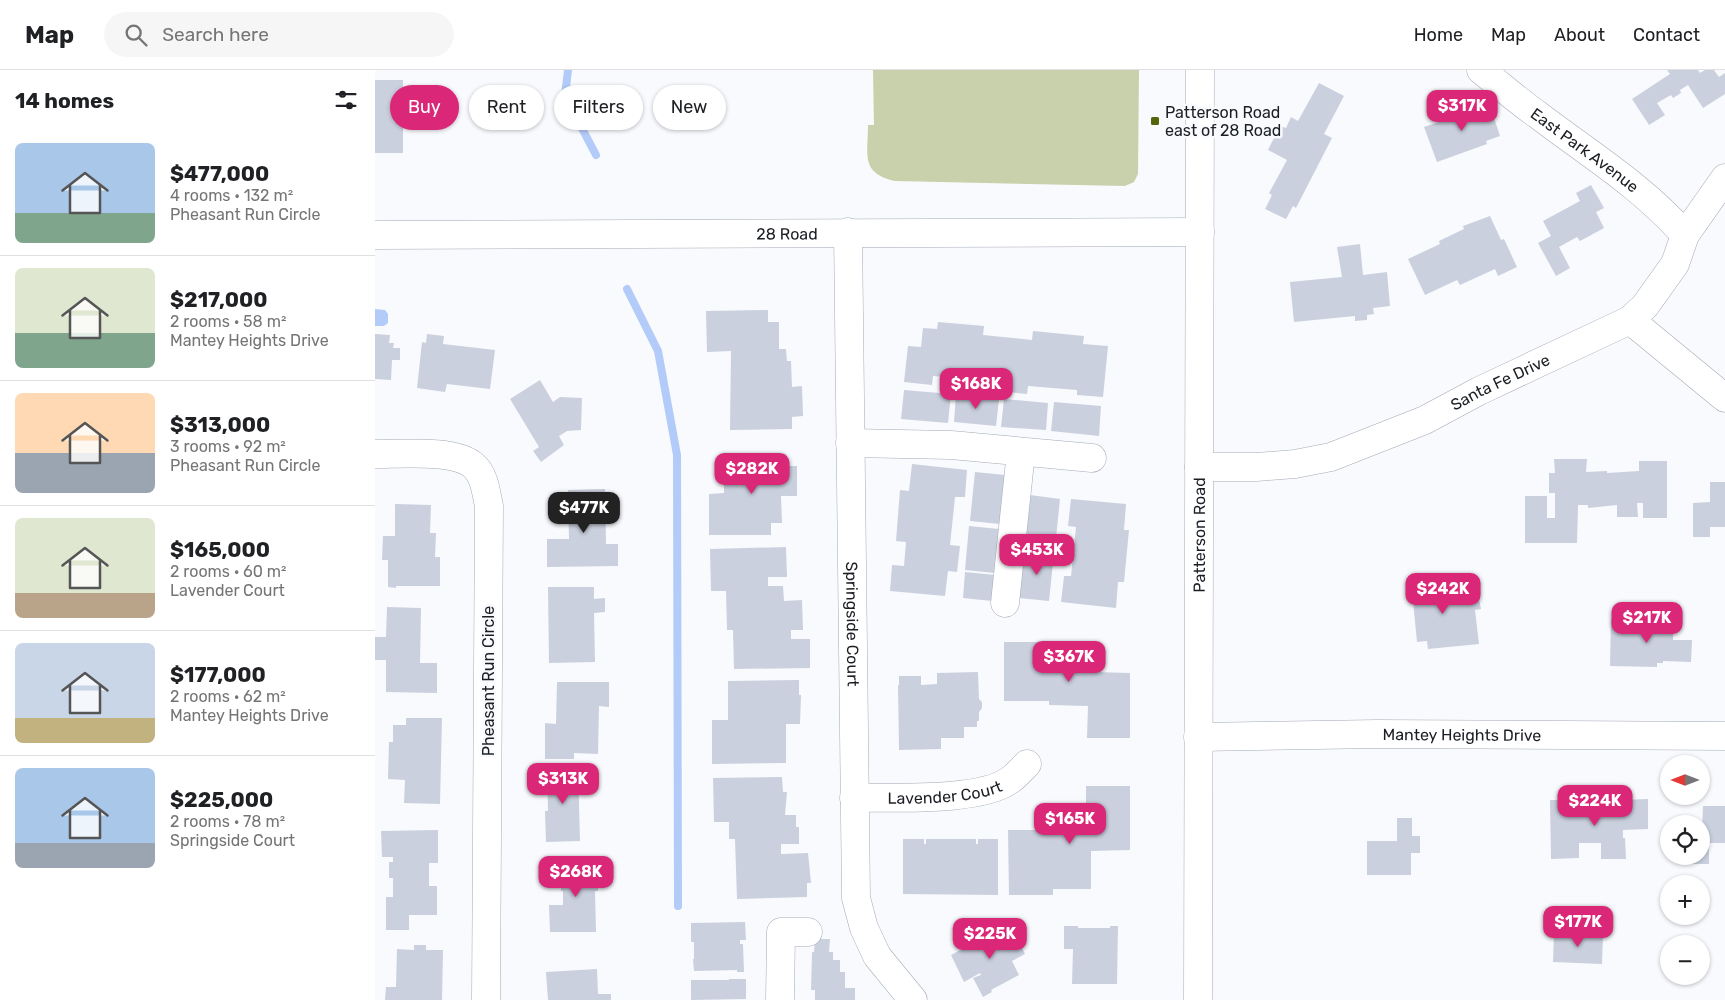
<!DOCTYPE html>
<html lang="en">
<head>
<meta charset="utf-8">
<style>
	:root { --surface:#fff; --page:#f6f6f6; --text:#202124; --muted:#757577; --line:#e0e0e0; --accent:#db2777 }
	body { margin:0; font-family:Rubik,sans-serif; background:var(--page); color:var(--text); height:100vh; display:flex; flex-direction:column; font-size:19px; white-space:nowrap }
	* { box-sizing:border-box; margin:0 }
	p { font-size:16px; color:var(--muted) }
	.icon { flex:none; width:28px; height:28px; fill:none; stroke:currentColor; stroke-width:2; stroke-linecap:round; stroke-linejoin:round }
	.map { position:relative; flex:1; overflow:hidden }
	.side { display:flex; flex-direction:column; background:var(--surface); width:375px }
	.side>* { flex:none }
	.top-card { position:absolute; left:15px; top:15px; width:475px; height:45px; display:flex; gap:10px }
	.needle { width:32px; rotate:270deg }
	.buttons { position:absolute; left:1285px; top:685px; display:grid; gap:10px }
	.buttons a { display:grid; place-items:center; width:50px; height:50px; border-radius:50%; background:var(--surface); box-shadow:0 1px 4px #0004; font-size:25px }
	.price { position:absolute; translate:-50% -42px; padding:0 11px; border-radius:10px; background:var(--accent); color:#fff; font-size:16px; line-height:32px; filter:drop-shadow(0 1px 2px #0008) }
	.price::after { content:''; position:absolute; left:50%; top:30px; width:15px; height:11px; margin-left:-8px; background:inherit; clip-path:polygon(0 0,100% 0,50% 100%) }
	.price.selected { background:#222; color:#fff }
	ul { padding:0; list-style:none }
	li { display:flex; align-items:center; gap:15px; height:125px; padding:0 15px }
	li+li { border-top:1px solid var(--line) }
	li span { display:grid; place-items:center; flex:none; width:140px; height:100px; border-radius:8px; color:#555 }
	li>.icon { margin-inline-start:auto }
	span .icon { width:60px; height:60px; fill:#fffc; stroke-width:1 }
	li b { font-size:21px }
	h2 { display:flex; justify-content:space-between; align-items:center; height:60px; padding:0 15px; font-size:21px }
	.tag { padding:0 18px; border-radius:22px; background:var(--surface); box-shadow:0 1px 4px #0004; font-size:18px; line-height:45px }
	.tag.selected { background:var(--accent); color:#fff }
	header { display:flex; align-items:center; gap:30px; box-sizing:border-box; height:70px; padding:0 25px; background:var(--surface); border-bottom:1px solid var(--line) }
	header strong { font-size:24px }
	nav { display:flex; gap:28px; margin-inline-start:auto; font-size:18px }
	.search { width:350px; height:45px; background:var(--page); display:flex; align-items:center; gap:12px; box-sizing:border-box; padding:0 18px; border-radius:28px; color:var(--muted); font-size:19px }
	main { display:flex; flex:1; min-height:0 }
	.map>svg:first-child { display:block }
	.green { fill:#c8d1ab }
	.water { fill:#b3cbf8 }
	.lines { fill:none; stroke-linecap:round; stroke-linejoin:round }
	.stream { stroke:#b3cbf8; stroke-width:8 }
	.building { fill:#cad0de }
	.minor-casing { stroke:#a3aab6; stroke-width:29 }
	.tertiary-casing { stroke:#a3aab6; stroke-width:29 }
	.primary-casing { stroke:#a3aab6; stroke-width:29 }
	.minor { stroke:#fff; stroke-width:28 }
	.tertiary { stroke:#fff; stroke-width:28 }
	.primary { stroke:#fff; stroke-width:28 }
	.poi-dot { fill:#57650a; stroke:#f9fafd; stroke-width:2 }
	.labels { text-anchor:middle; stroke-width:5; stroke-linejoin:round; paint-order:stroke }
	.poi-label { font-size:16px; fill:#1b1e23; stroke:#f9fafd; text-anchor:start }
	.street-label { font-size:16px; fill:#1b1e23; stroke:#f9fafd }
</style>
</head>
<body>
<header>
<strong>Map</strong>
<div class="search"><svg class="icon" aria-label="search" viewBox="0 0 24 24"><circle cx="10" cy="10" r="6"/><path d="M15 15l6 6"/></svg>Search here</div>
<nav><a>Home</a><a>Map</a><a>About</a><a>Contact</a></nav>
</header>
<main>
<section class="side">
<h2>14 homes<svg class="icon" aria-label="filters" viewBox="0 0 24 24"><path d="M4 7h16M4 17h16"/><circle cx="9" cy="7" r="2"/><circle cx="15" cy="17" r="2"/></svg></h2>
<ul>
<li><span style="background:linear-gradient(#a9c7e8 70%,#7fa58c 0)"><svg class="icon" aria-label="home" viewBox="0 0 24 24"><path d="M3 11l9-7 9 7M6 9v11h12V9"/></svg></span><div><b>$477,000</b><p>4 rooms · 132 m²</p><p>Pheasant Run Circle</p></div></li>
<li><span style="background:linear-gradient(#dfe7d0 65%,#7fa58c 0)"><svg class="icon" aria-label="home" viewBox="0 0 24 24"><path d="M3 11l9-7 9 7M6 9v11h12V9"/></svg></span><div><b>$217,000</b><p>2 rooms · 58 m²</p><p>Mantey Heights Drive</p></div></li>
<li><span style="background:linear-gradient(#ffd9b3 60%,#9aa5b1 0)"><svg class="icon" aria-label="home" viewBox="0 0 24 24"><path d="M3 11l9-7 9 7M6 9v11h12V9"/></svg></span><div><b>$313,000</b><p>3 rooms · 92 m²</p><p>Pheasant Run Circle</p></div></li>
<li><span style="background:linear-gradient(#dfe7d0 75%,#b9a48a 0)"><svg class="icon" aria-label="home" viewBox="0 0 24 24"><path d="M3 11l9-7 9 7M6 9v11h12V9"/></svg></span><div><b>$165,000</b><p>2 rooms · 60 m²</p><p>Lavender Court</p></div></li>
<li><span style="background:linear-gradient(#c9d6e8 75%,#c2b280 0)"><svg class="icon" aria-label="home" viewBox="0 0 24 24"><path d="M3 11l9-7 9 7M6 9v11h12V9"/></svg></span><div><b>$177,000</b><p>2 rooms · 62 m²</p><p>Mantey Heights Drive</p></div></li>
<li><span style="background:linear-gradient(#a9c7e8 75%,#9aa5b1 0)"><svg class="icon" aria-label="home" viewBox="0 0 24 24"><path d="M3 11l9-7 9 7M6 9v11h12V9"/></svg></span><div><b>$225,000</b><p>2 rooms · 78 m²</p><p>Springside Court</p></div></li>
</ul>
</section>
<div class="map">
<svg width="1350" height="930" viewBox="0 0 1350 930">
	<rect width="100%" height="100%" fill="#f9fafd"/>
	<path class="green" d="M498,0h266l-1,104 -4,8 -9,4 -230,-5c-35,-8 -27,-26 -27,-56h6z"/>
	<path class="water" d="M0,239l10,1 3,4v9l-4,3h-9z"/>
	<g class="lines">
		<path class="stream" d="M193,0l-3,26 31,59
			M252,219l31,62 19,104 1,451"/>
	</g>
	<path class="building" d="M1292,0h31l2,3 5,-3h9l5,7 6,-4v21l-22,14 -15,-23 -8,5 1,3 -8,5 -2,-3 -14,8 8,12 -16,10 -17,-26 38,-25z
		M0,10h28v73h-28z
		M944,13l25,13 -20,38 8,4 -36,70 -3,-2 -7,13 -21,-10 7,-14 -3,-2 18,-33 -19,-10 12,-24 6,2 5,-11 7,4z
		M1099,35l2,7 14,-6 10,30 -14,5 1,3 -50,18 -13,-35 24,-8 -2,-4z
		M1216,115l13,23 -8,4 8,16 -24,13 -3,-4 -18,10 11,21 -14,8 -18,-33 13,-7 -8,-15 37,-20 -4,-8z
		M1115,146l11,24 3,-1 13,28 -19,9 -3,-7 -35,16 -3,-5 -32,15 -17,-36 32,-15 -1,-3 25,-12 -1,-3z
		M985,174l3,31 24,-3 3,34 -17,2 1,6 -7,1v5l-12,1v-5l-61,6 -4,-40 52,-5 -5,-30z
		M393,240v12h11v27h7l1,12h4l1,26 10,-1 1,30 -11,1v12l-62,1 1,-79 -24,1 -1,-41z
		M563,252l46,4 -1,9 49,5 1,-9 51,5 -1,8 25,2 -5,51 -26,-2v-5l-49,-4 -1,8 -50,-5 1,-9 -45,-4 -1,9 -28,-3 4,-36 13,1 2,-19 14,1z
		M0,264l15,1 -1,8h5l-1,5h7v12h-8l-1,20 -16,-1z
		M52,264l17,2 -1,8 52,6 -5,39 -43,-5 -2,8 -28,-4 5,-46 4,1z
		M165,310l13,22 7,-5 22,1 -1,32 -14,1 -8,5 5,9 -23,17 -8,-11 6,-4 -29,-48z
		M529,320l47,4 -3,29 -47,-4z
		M581,324l43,5 -3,27 -42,-4z
		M629,329l44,4 -2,27 -45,-3z
		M679,332l47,4 -2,30 -48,-5z
		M411,384l1,12h10v30h-16l1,27h-11v12h-62v-41l15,-1v-38z
		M1179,389h33l-1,13 21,-1v2l32,-2v-10h28v57h-24v-15h-6l1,14h-21v-12l-29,3v-3h-10l-1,38h-52v-47h22v22h8v-25h-6v-20h6z
		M537,394l55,6 -2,27h-10l-5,48 10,1 -3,26 -9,-1 -3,25 -55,-5 2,-26 12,1 2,-24 -10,-1 4,-51 9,1z
		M600,402l30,3 -5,49 -30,-3z
		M1335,412h15v45h-15v10h-17v-34l17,-1z
		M230,419l1,55h12v22l-71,1v-28h22l-1,-49z
		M655,425l30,4 -5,49 -30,-3z
		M696,429l55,5 -2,26h5l-5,52h-6l-2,26 -55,-6 3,-26h7l5,-49 -8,-1z
		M20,434l36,1 -1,28h6l-1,24h5v29h-44v2l-8,-1v-27h-6l1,-24h12z
		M594,456l30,3 -4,44 -30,-3z
		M411,477l1,30h-19v9h15l1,15 18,-1 1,30h-12v9h19v29l-76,1 -1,-39h-6l-1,-39h-15l-1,-42z
		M649,480l30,3 -5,48 -30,-3z
		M590,502l30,3 -3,26 -29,-3z
		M1067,504l2,3 3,23 13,-1v2l19,-2 2,10 -6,1 4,34 -51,5 -1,-8 -10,1 -6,-62 15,-1 2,-4z
		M173,517h46v12l11,-1v14l-11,1 1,49 -46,1z
		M12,537l34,1 -1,55h17v30l-51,-1v-32h-11v-23h11z
		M1272,548h27l-1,22h19l-1,22 -28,-1v2h-6v4l-47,-1 1,-47 21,1 -1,13h10v-7z
		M676,571h41v31l38,1v65h-43l1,-32 -39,-1v-4h-45v-59h47z
		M603,602l1,27 3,3v6l-3,4v9h-2v6h-13v11h-23v11l-42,1 -1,-65h1v-9h22v9l16,-1v-11z
		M424,610v15h2l-1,29h-14v39l-74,1v-44h16v-39z
		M182,612h52v25l-10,-1 -1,48 -24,-1v6h-29v-36l11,1z
		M31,648h36l-2,86 -36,-1 1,-23 -17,-1 1,-37h4v-17h13z
		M203,697l2,74 -34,1 -1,-31h3l-1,-43z
		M407,707l1,15h4l-2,23h11v12h3v17h-18v10l27,-1 3,30h-4v14l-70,2 -2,-60h-6v-17h-15l-1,-44z
		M711,716h44v64l-39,1v38h-38v6h-44l-1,-65h39v-6h39z
		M1273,729v30l-25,1v8h2l1,21h-25v-16h-22v15l-28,1 -1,-59h24v6l47,-1v-5z
		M1328,736h22v37h-16v21h-32v-8h24z
		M1022,748h15v18h8v17h-9v22h-44v-34h30z
		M63,760v33h-9v23h8v29h-28v15h-23v-33h7v-19h-4v-16h4v-5h-11l-1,-26z
		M528,769h21v5h2v-5h50v5h2v-5h20v56l-95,-1z
		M186,791h37v30h-3l1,41h-46l-1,-27h14v-14h-2z
		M370,852l1,18h-6v4h3l1,28h-7v-2l-43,1 -1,-12h1v-17h-3v-19z
		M635,854l15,30 -13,7 7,14 -28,15 1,2 -9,5 -10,-19 8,-3 -1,-2 -16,9 -13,-27z
		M689,856h14v2h32v-2h8l-1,58h-45l1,-35h-9z
		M1179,863l49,2 -1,29 -49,-2z
		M440,869h15l-1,13h4v8h7v12h5v16h10v12h-40v-10h-4l1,-38h2z
		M39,875h12v5h17l-1,50h-57l1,-13h10l1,-38 17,1z
		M222,899l1,25h13v6h-63l-2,-28z
		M354,909h17v20l-55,1v-20h38z"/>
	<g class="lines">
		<g class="minor-casing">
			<g id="minor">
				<path id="s1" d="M1106,0c19,15 37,31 57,45 51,39 104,71 147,120"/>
				<path id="s2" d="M473,162l8,666 8,30 13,28 36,44"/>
				<path d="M1255,250l95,78"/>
				<path d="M475,373l101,2 141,13"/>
				<path d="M0,384c25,0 81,-5 99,12 11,10 12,27 15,40l-3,494"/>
				<path id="s3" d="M824,397h57l39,-3 36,-7 94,-37 54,-29 151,-71 15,-14 30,-42 10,-29 40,-57"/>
				<path d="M630,533l16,-151"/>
				<path id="s4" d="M823,667l179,-3 348,2"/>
				<path id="s5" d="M479,728c38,-1 127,4 156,-18 6,-4 12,-11 17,-16"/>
				<path d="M405,930l1,-68h27"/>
			</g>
		</g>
		<g class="tertiary-casing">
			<g id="tertiary">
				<path id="s6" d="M0,165l825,-3"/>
			</g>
		</g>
		<g class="primary-casing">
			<g id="primary">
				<path id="s7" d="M823,930l2,-930"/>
			</g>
		</g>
		<use href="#minor" class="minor"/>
		<use href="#tertiary" class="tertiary"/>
		<use href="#primary" class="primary"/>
	</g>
	<rect class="poi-dot" x="775" y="46" width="10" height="10" rx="2.5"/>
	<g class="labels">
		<g class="poi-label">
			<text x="790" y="48">Patterson Road<tspan x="790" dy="18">east of 28 Road</tspan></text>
		</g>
		<g class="street-label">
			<text dy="6" stroke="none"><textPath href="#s1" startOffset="131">East Park Avenue</textPath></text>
			<text dy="6" stroke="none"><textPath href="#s6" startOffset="412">28 Road</textPath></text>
			<text dy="6" stroke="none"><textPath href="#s3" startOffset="318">Santa Fe Drive</textPath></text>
			<text dy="6" stroke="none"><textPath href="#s7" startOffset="465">Patterson Road</textPath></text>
			<text dy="6" stroke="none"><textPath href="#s2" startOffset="392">Springside Court</textPath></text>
			<text transform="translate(113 611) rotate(-90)" y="6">Pheasant Run Circle</text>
			<text dy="6" stroke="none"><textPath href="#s4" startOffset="264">Mantey Heights Drive</textPath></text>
			<text dy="6" stroke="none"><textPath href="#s5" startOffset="91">Lavender Court</textPath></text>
		</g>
	</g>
</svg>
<div class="buttons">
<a><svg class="needle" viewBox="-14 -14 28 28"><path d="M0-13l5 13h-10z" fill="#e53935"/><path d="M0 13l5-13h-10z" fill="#757577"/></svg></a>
<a><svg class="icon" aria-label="locate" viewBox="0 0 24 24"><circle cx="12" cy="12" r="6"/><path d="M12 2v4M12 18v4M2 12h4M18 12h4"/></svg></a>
<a>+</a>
<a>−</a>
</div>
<b class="price" style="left:1087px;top:62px">$317K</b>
<b class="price" style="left:601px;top:340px">$168K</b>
<b class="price" style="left:377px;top:425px">$282K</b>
<b class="price selected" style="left:209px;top:464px">$477K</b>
<b class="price" style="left:662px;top:506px">$453K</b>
<b class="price" style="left:1068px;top:545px">$242K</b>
<b class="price" style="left:1272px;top:574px">$217K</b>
<b class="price" style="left:694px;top:613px">$367K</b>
<b class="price" style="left:188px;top:735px">$313K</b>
<b class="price" style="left:1220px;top:757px">$224K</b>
<b class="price" style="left:695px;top:775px">$165K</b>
<b class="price" style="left:201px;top:828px">$268K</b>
<b class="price" style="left:1203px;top:878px">$177K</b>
<b class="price" style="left:615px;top:890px">$225K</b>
<div class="top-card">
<a class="tag selected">Buy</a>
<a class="tag">Rent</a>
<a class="tag">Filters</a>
<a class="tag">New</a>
</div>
</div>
</main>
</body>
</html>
